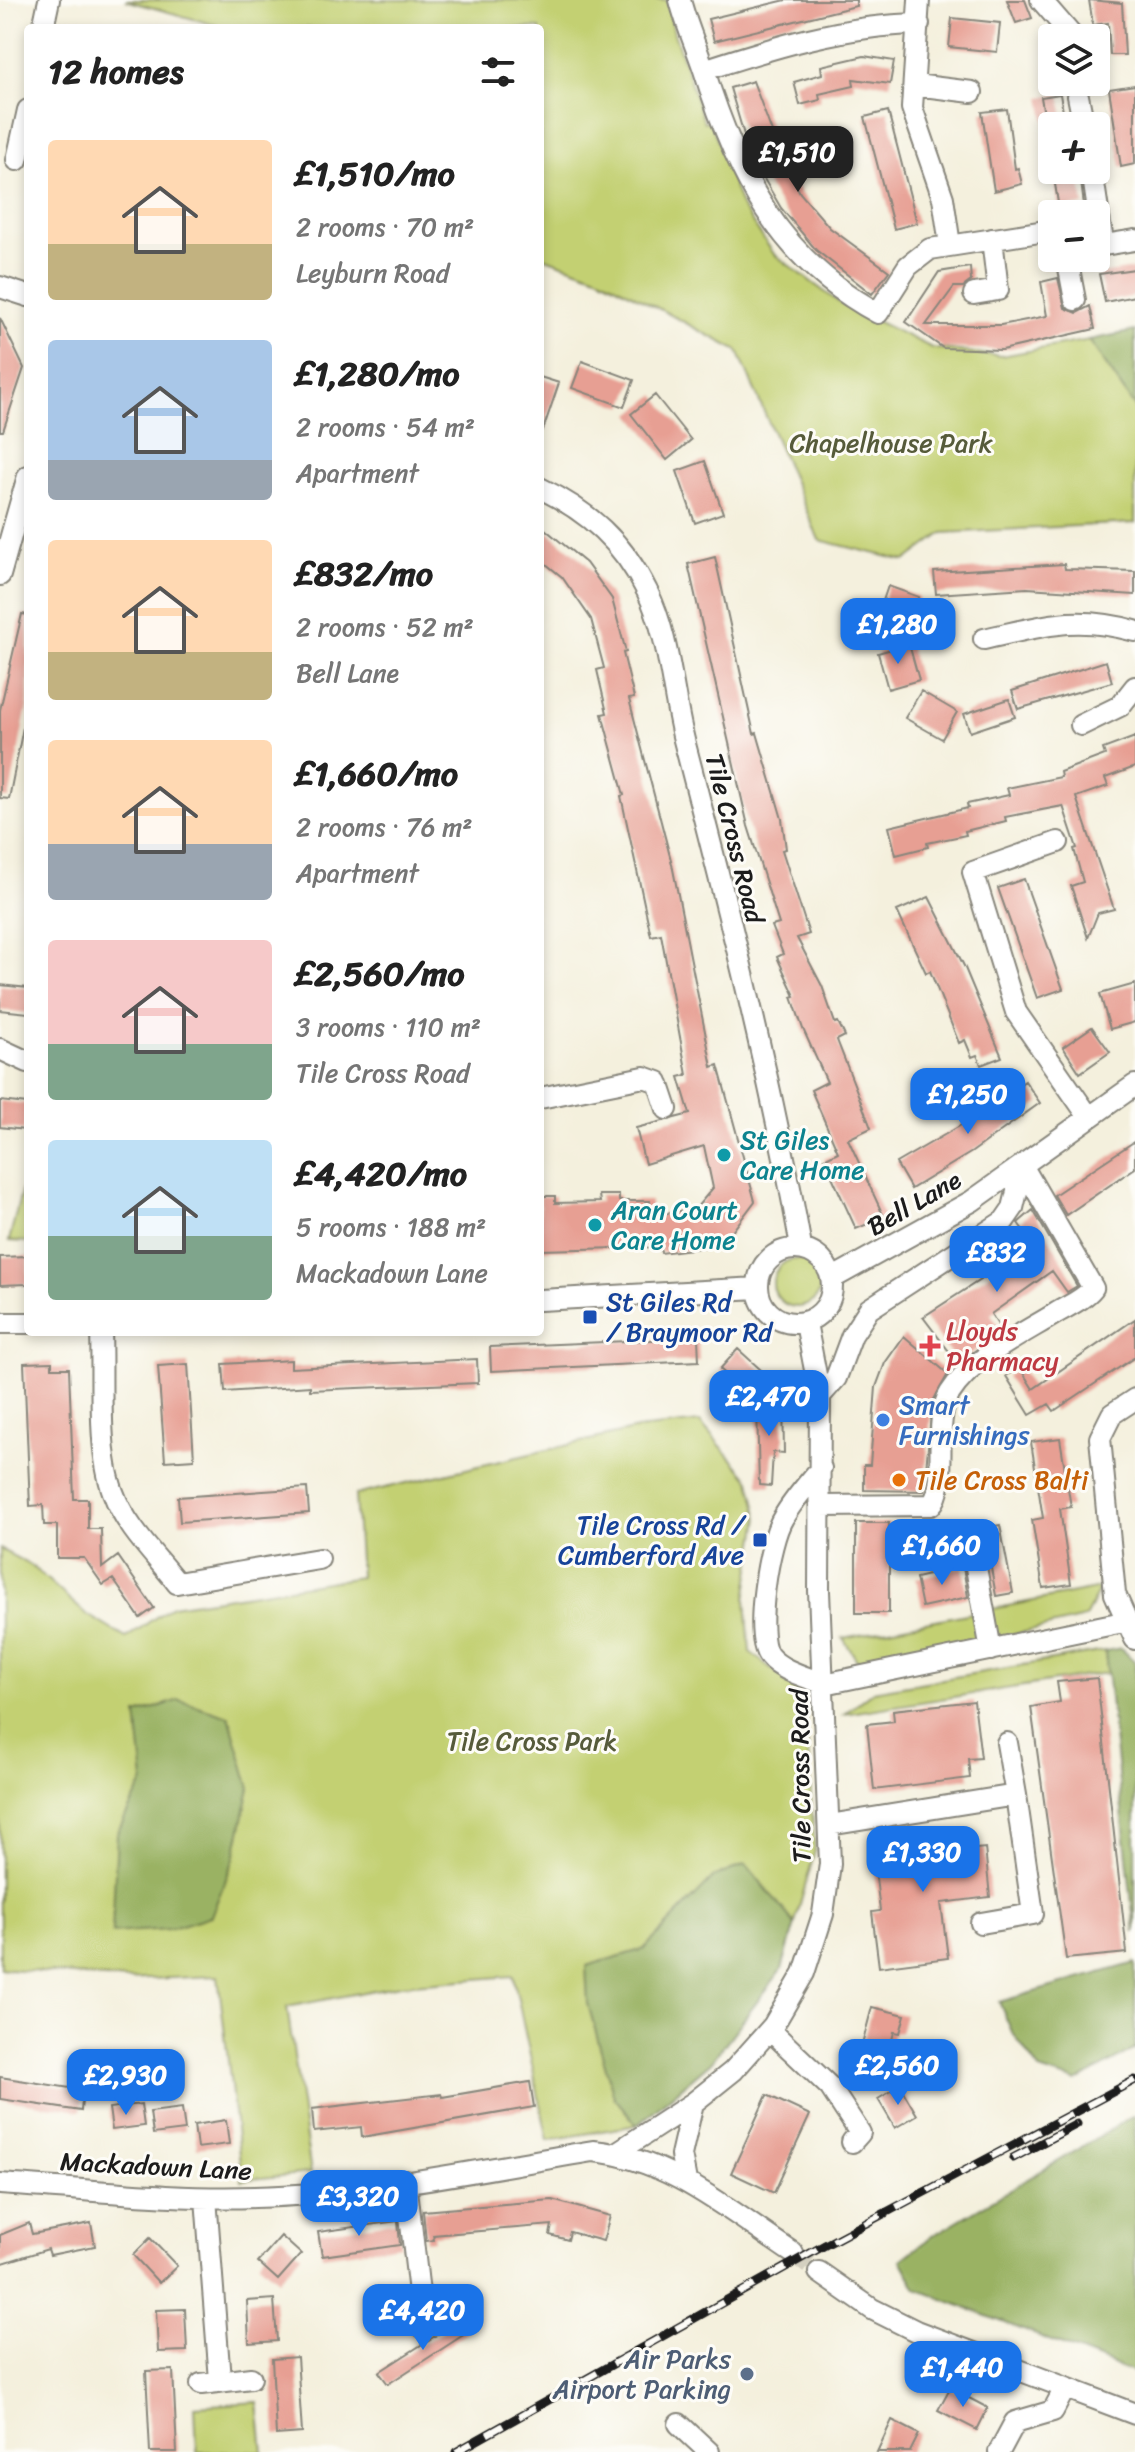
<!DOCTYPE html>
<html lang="en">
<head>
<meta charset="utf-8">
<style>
	:root { --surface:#fff; --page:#f2f2f2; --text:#222; --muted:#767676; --accent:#1a73e8 }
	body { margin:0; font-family:Sriracha,sans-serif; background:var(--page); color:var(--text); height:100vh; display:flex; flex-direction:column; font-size:30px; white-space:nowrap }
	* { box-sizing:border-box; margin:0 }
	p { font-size:26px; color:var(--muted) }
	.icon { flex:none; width:44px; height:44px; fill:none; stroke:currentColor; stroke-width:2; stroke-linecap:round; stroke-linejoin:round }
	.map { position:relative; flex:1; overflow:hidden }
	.drawer { position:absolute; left:24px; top:24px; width:520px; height:1312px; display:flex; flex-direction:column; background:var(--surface); border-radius:8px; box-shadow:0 4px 12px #0003 }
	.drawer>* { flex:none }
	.fabs { position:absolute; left:1038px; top:24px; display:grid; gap:16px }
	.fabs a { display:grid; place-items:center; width:72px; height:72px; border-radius:8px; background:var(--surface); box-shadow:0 4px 12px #0003; font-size:40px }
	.price { position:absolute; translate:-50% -68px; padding:0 18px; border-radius:16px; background:var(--accent); color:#fff; font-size:26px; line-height:52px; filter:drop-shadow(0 2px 4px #0008) }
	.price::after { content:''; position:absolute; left:50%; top:48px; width:24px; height:18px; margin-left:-12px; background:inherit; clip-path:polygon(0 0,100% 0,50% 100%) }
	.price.active { background:#222; color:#fff }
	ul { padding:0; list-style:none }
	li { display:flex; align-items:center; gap:24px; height:200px; padding:0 24px }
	li span { display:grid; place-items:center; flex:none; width:224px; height:160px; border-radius:8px; color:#555 }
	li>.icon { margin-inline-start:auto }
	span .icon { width:96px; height:96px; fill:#fffc; stroke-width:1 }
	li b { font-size:34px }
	h2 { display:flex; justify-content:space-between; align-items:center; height:96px; padding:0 24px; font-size:34px }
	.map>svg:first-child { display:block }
	.green { fill:#c3d072; stroke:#707647; stroke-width:2 }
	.forest { fill:#9ab264; stroke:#5b6740; stroke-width:2 }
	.building { fill:#e79f93 }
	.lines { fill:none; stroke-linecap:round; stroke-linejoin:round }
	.minor-tunnel { stroke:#d4d0c0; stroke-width:20; stroke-dasharray:20 10; stroke-linecap:butt }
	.minor-casing { stroke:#88867c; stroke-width:24 }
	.minor { stroke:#fff; stroke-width:20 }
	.rail-casing { stroke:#1c1c1c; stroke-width:9 }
	.rail { stroke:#fdfcf7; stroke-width:6; stroke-dasharray:18; stroke-linecap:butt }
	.culture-dot { fill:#0f9aa8; stroke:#fdfcf7; stroke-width:3 }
	.transit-dot { fill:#1a4fb4; stroke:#fdfcf7; stroke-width:3 }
	.health-dot { fill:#e0444e; stroke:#fdfcf7; stroke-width:3 }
	.shop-dot { fill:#3f7fe0; stroke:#fdfcf7; stroke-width:3 }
	.food-dot { fill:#e8710a; stroke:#fdfcf7; stroke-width:3 }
	.service-dot { fill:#5c6f8a; stroke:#fdfcf7; stroke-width:3 }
	.labels { text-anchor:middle; stroke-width:6; stroke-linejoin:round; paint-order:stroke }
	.park-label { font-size:26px; fill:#565b3a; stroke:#fdfcf7 }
	.street-label { font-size:26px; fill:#1c1c1c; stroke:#fdfcf7 }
	.culture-label { font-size:26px; fill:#0d838f; stroke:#fdfcf7; text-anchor:start }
	.transit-label { font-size:26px; fill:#164399; stroke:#fdfcf7; text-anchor:start }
	.health-label { font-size:26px; fill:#be3a42; stroke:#fdfcf7; text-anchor:start }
	.shop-label { font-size:26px; fill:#366cbe; stroke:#fdfcf7; text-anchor:start }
	.food-label { font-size:26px; fill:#c56008; stroke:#fdfcf7; text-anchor:start }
	.service-label { font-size:26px; fill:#4e5e75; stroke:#fdfcf7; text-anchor:end }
</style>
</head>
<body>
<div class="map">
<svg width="1135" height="2452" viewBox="0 0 1135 2452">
	<rect width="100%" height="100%" fill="#fdfcf7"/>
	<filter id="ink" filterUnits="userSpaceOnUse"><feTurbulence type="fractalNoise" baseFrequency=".0125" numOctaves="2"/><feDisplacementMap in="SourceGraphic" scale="16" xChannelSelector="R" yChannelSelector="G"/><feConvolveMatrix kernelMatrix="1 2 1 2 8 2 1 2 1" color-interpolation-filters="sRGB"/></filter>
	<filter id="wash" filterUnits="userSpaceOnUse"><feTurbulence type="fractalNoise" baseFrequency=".006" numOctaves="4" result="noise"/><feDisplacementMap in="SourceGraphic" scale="32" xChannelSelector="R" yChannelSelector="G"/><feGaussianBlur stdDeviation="1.8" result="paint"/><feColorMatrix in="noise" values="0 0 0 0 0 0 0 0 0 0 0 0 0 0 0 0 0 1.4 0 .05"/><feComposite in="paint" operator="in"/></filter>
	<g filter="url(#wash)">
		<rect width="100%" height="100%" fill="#f4f0dd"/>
		<path class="green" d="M125,0h542l7,33 30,89 6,-2 31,86 33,48 67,50 91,44 69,8 88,-16 46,67v116l-192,10 -38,28 -86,-21 -81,-189 -138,-74 -60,-21v-228h-314z
			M28,1165v77l-19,-1z
			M773 1283a24 24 0 1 1 48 0a24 24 0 1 1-48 0Z
			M700,1422l50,58 9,38 -13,81 4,53 54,42 11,157 -33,118 -71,93 -74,63 -89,15 -35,-164 -113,9 -113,22 24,166 -69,7 -24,-204 -92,4 -126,-12v-419l32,17 54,48 40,24 46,-32 188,-29 -5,-82 282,-66z
			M1100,1588l-15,30 -222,52 -20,-32z
			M1105,1651l2,22 -263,41 29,-23z
			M258,2402l5,50h-66l-2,-46z"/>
		<path class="forest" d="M1135,331v76l-46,-67z
			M1121,1648l14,14v271l-30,-282z
			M179,1700l50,16 21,72 -16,71 -23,57 -42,13 -57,4 5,-100 27,-52 -7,-67z
			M746,1864l49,60 -13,45 -71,93 -74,63 -23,-28 -26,-93 -2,-38 58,-17 70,-72z
			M1135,1963v86l-59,33 -37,-12 -27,-38 -13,-30z
			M1135,2115v258l-218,-84 -16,-29 31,-24z"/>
		<g id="blocks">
			<path class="building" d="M786,0h70v6l-142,35 -6,-22z
				M1007,0h18l7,18 -16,5z
				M1089,0l33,3 3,52h-15l-2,-32 -15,2z
				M952,18l48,5 -3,29 -48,-5z
				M864,56l30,5 -4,23 -37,-5 1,7 -35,8 1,6 -20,5 -6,-23 28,-8 -1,-8z
				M753,81l26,70 21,42 30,35 59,43 -17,23 -56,-44 -35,-42 -31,-53 -20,-67z
				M1135,85v79l-14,3 -12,-78z
				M1060,94l5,30 -19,3 -5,-30z
				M1007,109l8,60 3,-1 4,16 -28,7 -12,-79z
				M888,111l29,112 -23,6 -29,-112z
				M1080,174l4,31 -25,4 -5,-31z
				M970,267l1,14 -8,6h-9l-28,38h75l46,-9 -6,-34 17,-4 7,30 12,5 13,-7 5,23 -93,21 -59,-2 -37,-26 33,-50z
				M1135,269v27l-30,6 -6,-28z
				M0,318l24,50 -21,63h-3z
				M582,361l52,19 -10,27 -52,-19z
				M540,377l19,6 -16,47 -3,-1z
				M655,395l36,45 -24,20 -36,-46z
				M705,461l18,52 -28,10 -18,-52z
				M540,525l46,38 26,36 14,53 -3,1 11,45 -5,1 43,165 40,203 6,-2 37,136 -33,44 -61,8 -1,-6 -120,3v-54h15v7l45,-1 -1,-7h20v6h31v15l46,-8 17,-20 -9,-42 -59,18 -9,-36 54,-14 -11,-37 8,-2 -26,-141 -10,2 -30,-140 3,-1 -22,-81 5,-1 -10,-43 7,-2 -13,-49 -29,-42 -22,-18z
				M715,557l39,177 3,-1 25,86 4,30 -4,1 27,84 -12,4 25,48 13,37 3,-1 7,14 -8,4 34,88 -23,11 36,78 -28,12 -32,-70 14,-7 -27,-62 16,-8 -24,-53 -11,-32 3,-1 -18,-39 6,-3 -11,-28 7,-2 -31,-98 -60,-262z
				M1064,564l1,5 70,2v24l-108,-7 -91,6 -2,-22z
				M888,586l31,11 -14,40 -31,-10z
				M22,614l6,1v87l-19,97 -9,-1v-88z
				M909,644l10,36 -31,9 -10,-36z
				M1106,661l6,21 -94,27 -6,-18z
				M921,691l36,21 -15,27 -37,-21z
				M1009,699l6,18 -45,15 -6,-18z
				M1135,737v30l-30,11 3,8 -32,11 38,112 -16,4 -10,25 -17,-52 12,-4 -9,-33 3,-1 -14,-42 -58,11 1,4 -41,10 1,4 -39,8 1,4 -32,8 -7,-28 79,-19 -1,-4 42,-9 -2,-7 54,-11 -1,-5 45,-17 -2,-6z
				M1024,879l39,110 -26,9 -39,-110z
				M929,897l36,71 37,89 -21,8 -4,-10 -5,2 -7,-17 -6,3 -29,-72 -4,2 -29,-62z
				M1135,984v38l-25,7 -10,-35z
				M0,985l28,3v25l-28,-3z
				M1092,1027l18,25 -30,21 -17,-26z
				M1025,1081l15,22 -68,49 -61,37 -15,-26 62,-36z
				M0,1101l27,3 -3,26 -24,-3z
				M1135,1141v27l-69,47 -12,-20z
				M1033,1210l44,76 -10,6 -15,-21 -61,43 11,17 -44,32 -35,-46 111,-72 -16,-22z
				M28,1256v28l-28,1v-28z
				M1135,1319v38l-81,54 -5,-7 -19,11 -24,-39 14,-8 13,21z
				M904,1336l44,38 -16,29 -8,88 -60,-1v-25h6l6,-78 9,-24z
				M698,1338l1,23 -208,10 -1,-24z
				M738,1349l33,30 -18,20 -33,-30z
				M477,1359l1,24 -168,7v-4l-85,6 -2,-28 68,-4v8z
				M52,1362v6h17l5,131h14v30h13l1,39 16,-12 36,52 -14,10 -27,-39 -10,6 -19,-27h-27v-33h-13l-1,-20 -13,1 -6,-143z
				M188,1364l6,95 -29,2 -7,-95z
				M783,1398l1,55 -11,-1 -2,34 -12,-1 -2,-79z
				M1060,1438l11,69 -11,2 11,75 -28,4 -11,-68 11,-2 -12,-76z
				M307,1488l2,25 -129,9 -2,-25z
				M856,1523h33v90h-33z
				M1000,1525l13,68 -17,3 -12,-68z
				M963,1567l5,30 -46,10 -6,-29z
				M1097,1678l30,275 -61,6 -35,-252 29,-5 -3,-20z
				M974,1701l7,57 -13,1 2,19 -96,12 -7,-66 27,-3 -1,-11z
				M965,1833l2,17 18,-2 5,49 -49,6 7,55 -69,9 -7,-55 8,-1 -8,-66z
				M872,2007l33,8 -5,18 -6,-1 -12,49 -21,-6 8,-28 -7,-2z
				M0,2077l83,13 -2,21 -81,-12z
				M530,2082l4,25 -172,30 -1,-10 -47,5 -2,-23 129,-15 1,3z
				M900,2086l17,29 -22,13 -17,-29z
				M767,2095l43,20 -36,78 -43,-20z
				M141,2104l3,22 -32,4 -3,-22z
				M182,2108l3,22 -32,4 -3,-22z
				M226,2120l3,24 -32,4 -3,-23z
				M552,2200l58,16 -7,25 -33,-9 -2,8 -18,-5 2,-10 -119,10 1,5 -8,1 -3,-30z
				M398,2221l2,24 -78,11 -4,-24z
				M29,2223l3,11 59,-11 4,23 -45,9 -2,-6 -48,15v-29z
				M281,2236l20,18 -23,26 -20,-18z
				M150,2238l27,28 -18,17 -26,-28z
				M274,2299l3,42 -28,2 -2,-42z
				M185,2309l2,42 -29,1 -2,-42z
				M460,2320l8,12 -80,52 -9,-12z
				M297,2357l5,76 -26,2 -4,-76z
				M173,2370l4,82h-27l-4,-81z
				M950,2388l38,20 -11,22 -39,-20z
				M892,2420l27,14 -9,18h-33z"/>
		</g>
	</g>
	<g filter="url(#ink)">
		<use href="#blocks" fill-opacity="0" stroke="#88867c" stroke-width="2"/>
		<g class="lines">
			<path class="minor-tunnel" d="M793,2253l26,19"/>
			<g class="minor-casing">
				<path id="minor" d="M680,0c6,24 16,46 24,70 32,103 75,190 174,243l30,-47 22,-17 122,-19
					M919,0l-7,108 31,90 7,47
					M1041,0l33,38
					M43,28l6,-28
					M704,70c70,-23 141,-45 215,-46
					M915,85l57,7
					M1078,96l6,30
					M17,160l11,-50
					M1092,170l8,54h-4
					M1100,224l4,21 31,-5
					M1067,258l8,42
					M0,287l28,9
					M974,294l24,-4 -6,-51
					M540,488c48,23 83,54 107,103 23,46 25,104 38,153 43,166 86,334 116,503
					M0,575l28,-99
					M984,639c59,-13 91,-25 151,-8
					M1081,725l39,-19 15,-19
					M1058,842l-85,30 43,140 73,105
					M0,1049l28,13
					M540,1098l104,-21 14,5 9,27
					M758 1286a37 37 0 1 1 74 0a37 37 0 1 1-74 0Z
					M833,1278l139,-77 163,-116
					M540,1300l218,-12
					M0,1323h28
					M101,1332c2,47 -4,117 12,160 12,34 42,63 64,91l142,-24
					M820,1396l16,-18 16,-43 17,-26 135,-88 9,-13 10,-41
					M1135,1399l-23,15 -12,24 15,156 20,45
					M821,1468c-13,16 -28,32 -38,50 -14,22 -30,118 -14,138 12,15 38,21 55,28
					M820,1506l111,-1c19,-19 0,-82 19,-112 23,-36 73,-59 108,-81 12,-7 26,-13 35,-24l-70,-121
					M971,1540l20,110
					M824,1684l304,-63
					M1007,1743l9,52
					M829,1825l187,-30 17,119 -52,9
					M770,2030l60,57 30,46 -8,9
					M616,2153l77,-50
					M406,2181l17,146
					M686,2181l-5,-26 12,-52 40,-32 40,-45 31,-53 19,-59 7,-50 -11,-273 1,-195 -14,-73
					M0,2184c85,5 170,16 255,13 112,-3 228,-28 338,-46 76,7 138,61 200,102
					M206,2198l14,182
					M819,2272l53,37 44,22 219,83
					M201,2384l50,-6
					M679,2424l30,28
					M999,2452l16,-30 38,-11 11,-21"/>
			</g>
			<use href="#minor" class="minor"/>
			<g class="rail-casing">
				<path id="rail" d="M1013,2158l64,-34
					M456,2452l369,-207 310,-165"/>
			</g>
			<use href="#rail" class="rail"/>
		</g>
	</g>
	<g class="culture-dot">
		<circle cx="724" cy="1155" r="8"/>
		<circle cx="595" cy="1225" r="8"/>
	</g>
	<g class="transit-dot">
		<rect x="582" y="1309" width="16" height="16" rx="4"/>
		<rect x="752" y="1532" width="16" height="16" rx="4"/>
	</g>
	<path class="health-dot" d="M926 1334h8v8h8v8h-8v8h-8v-8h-8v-8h8z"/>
	<circle class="shop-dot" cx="883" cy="1420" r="8"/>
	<circle class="food-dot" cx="899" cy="1480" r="8"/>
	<circle class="service-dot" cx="747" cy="2374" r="8"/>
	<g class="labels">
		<g class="park-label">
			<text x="891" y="452">Chapelhouse Park</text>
			<text x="532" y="1750">Tile Cross Park</text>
		</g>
		<g class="street-label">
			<text transform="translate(735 838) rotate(76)" y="9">Tile Cross Road</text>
			<text transform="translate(914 1203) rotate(-30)" y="9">Bell Lane</text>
			<text transform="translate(800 1776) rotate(-91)" y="9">Tile Cross Road</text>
			<text transform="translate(156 2166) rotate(3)" y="9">Mackadown Lane</text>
		</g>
		<g class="culture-label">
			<text x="740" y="1149">St Giles<tspan x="740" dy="30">Care Home</tspan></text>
			<text x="611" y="1219">Aran Court<tspan x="611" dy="30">Care Home</tspan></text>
		</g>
		<g class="transit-label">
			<text x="606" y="1311">St Giles Rd<tspan x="606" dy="30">/ Braymoor Rd</tspan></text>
			<text x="744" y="1534" text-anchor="end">Tile Cross Rd /<tspan x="744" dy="30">Cumberford Ave</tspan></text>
		</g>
		<g class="health-label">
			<text x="946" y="1340">Lloyds<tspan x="946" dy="30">Pharmacy</tspan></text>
		</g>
		<g class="shop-label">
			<text x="899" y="1414">Smart<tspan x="899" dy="30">Furnishings</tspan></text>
		</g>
		<g class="food-label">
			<text x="915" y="1489">Tile Cross Balti</text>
		</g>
		<g class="service-label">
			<text x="731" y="2368">Air Parks<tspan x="731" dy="30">Airport Parking</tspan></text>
		</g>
	</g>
</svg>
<div class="fabs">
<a><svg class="icon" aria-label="layers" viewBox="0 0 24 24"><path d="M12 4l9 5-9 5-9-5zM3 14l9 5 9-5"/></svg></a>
<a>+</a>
<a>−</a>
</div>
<b class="price active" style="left:798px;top:194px">£1,510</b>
<b class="price" style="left:898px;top:666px">£1,280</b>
<b class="price" style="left:968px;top:1136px">£1,250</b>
<b class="price" style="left:997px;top:1294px">£832</b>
<b class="price" style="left:769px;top:1438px">£2,470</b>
<b class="price" style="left:942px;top:1587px">£1,660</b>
<b class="price" style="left:923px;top:1894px">£1,330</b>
<b class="price" style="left:898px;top:2107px">£2,560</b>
<b class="price" style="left:126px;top:2117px">£2,930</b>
<b class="price" style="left:359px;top:2238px">£3,320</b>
<b class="price" style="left:423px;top:2352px">£4,420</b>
<b class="price" style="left:963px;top:2409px">£1,440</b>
<section class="drawer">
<h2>12 homes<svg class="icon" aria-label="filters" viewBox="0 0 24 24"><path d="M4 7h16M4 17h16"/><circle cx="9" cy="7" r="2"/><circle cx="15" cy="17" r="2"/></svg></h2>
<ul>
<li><span style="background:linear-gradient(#ffd9b3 65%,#c2b280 0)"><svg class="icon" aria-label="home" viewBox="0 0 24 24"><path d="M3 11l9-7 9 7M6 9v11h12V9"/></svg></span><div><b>£1,510/mo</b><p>2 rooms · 70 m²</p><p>Leyburn Road</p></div></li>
<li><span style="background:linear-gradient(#a9c7e8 75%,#9aa5b1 0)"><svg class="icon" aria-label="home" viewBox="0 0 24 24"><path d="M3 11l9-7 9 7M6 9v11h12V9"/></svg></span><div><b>£1,280/mo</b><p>2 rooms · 54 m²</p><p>Apartment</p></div></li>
<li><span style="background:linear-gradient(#ffd9b3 70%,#c2b280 0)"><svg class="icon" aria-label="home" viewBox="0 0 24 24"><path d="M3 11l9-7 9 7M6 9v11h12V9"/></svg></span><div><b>£832/mo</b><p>2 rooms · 52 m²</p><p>Bell Lane</p></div></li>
<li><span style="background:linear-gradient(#ffd9b3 65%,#9aa5b1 0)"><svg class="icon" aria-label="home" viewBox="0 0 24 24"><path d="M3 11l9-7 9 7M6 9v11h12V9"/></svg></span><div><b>£1,660/mo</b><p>2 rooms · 76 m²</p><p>Apartment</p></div></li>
<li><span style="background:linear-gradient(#f6c9c9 65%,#7fa58c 0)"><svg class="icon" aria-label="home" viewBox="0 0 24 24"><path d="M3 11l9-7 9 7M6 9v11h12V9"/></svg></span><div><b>£2,560/mo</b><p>3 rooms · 110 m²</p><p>Tile Cross Road</p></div></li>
<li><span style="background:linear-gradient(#bfe0f5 60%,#7fa58c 0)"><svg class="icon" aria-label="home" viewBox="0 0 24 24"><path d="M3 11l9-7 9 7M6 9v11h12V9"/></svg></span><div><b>£4,420/mo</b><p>5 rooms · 188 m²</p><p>Mackadown Lane</p></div></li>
</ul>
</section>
</div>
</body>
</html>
